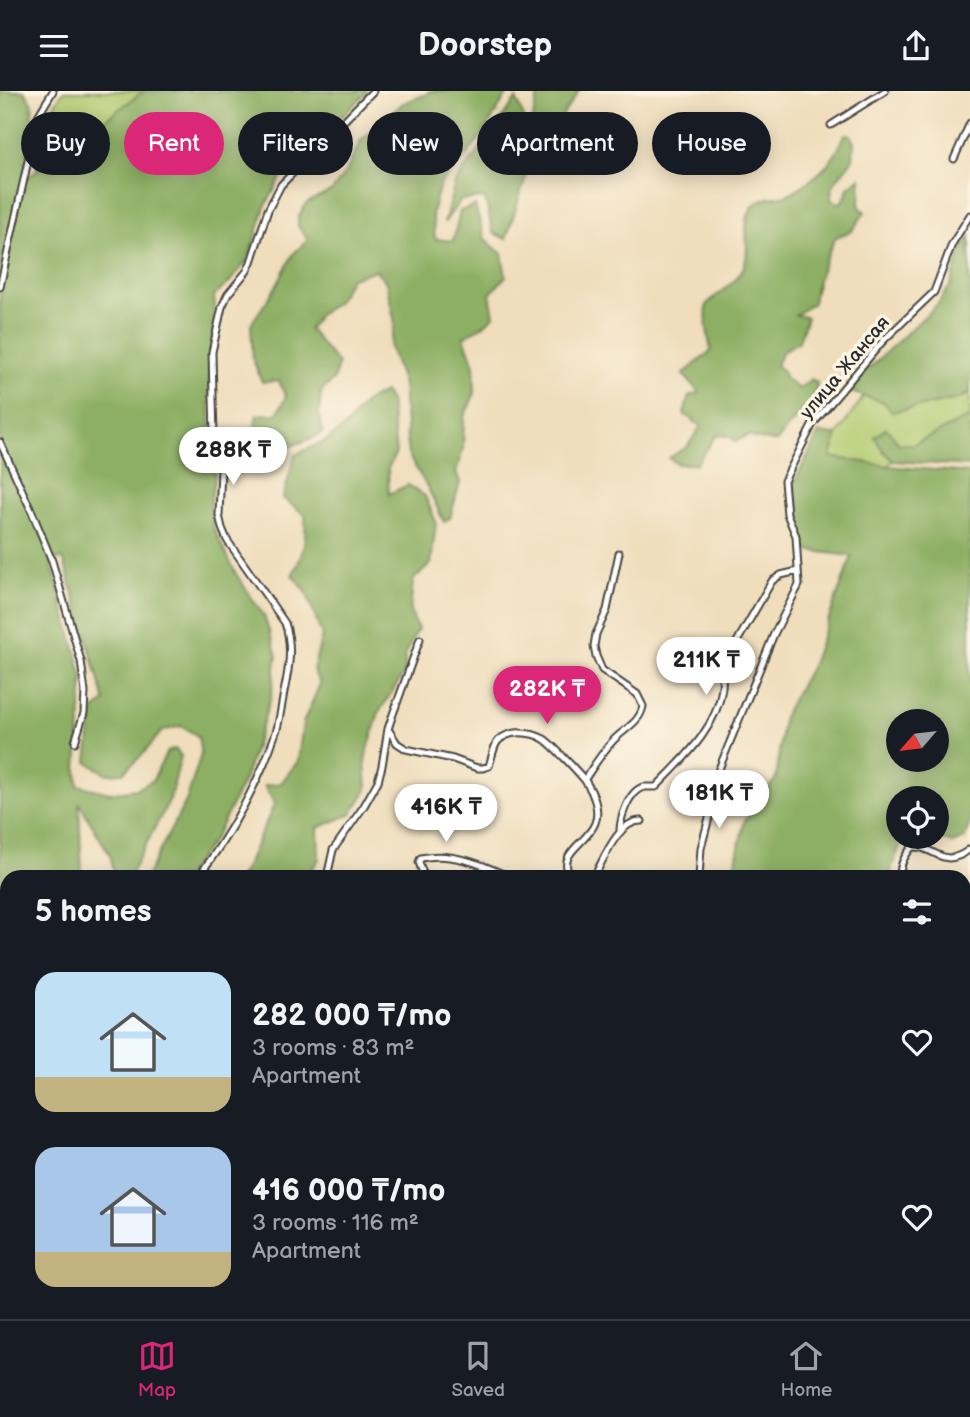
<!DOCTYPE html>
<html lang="en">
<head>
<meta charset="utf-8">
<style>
	:root { --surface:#171b24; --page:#242831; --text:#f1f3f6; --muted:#9ea1a6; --line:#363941; --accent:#db2777 }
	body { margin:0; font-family:"Balsamiq Sans",sans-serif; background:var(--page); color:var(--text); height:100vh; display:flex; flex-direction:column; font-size:26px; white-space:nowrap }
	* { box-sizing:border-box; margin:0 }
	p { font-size:23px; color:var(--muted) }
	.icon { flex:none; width:38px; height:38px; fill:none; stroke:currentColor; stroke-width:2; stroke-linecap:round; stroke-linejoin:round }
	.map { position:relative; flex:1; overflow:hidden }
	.details { position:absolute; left:0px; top:779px; width:971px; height:450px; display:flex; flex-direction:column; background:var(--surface); border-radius:21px 21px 0 0; box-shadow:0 4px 18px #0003 }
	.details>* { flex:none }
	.banner { position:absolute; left:21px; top:21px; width:929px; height:63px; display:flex; gap:14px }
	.needle { width:46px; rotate:242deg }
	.tools { position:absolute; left:886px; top:618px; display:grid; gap:14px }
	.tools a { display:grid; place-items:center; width:63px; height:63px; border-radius:50%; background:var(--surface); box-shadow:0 4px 18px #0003; font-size:35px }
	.price { position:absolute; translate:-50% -60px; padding:0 16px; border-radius:24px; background:#fff; color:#222; font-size:23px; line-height:46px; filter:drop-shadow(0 2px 4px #0008) }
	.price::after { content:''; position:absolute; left:50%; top:42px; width:21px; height:16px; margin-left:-10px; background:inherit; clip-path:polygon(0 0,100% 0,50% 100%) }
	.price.selected { background:var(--accent); color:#fff }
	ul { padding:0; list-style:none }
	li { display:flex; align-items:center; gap:21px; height:175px; padding:0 35px }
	li span { display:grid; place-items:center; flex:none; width:196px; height:140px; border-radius:21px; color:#555 }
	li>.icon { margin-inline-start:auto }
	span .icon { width:84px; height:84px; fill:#fffc; stroke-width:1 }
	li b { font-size:30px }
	h2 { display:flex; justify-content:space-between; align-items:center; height:84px; padding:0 35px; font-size:30px }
	.tag { padding:0 24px; border-radius:32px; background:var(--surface); box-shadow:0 4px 18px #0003; font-size:24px; line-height:63px }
	.tag.selected { background:var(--accent); color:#fff }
	header { display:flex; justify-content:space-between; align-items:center; height:91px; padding:0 35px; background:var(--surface); font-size:32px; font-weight:600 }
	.dock { display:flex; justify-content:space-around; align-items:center; height:98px; border-top:2px solid var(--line); background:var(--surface); font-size:19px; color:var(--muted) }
	.dock a { display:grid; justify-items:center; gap:4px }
	.dock .selected { color:var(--accent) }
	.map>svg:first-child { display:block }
	.green { fill:#b2cb71; stroke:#6e7b4e; stroke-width:2 }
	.forest { fill:#8daf63; stroke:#5c6d47; stroke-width:2; fill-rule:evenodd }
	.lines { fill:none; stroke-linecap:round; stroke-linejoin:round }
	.minor-casing { stroke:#484641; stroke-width:9 }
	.minor { stroke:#fff; stroke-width:5 }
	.labels { text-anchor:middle; stroke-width:7; stroke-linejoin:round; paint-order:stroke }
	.street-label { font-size:19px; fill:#2b2b2b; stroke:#fcf5e5 }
</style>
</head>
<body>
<header><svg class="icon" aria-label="menu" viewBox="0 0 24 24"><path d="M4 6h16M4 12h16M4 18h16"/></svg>Doorstep<svg class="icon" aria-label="share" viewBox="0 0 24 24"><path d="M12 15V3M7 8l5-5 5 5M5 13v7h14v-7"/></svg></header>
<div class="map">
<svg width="970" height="1228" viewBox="0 0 970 1228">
	<rect width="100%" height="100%" fill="#fcf5e5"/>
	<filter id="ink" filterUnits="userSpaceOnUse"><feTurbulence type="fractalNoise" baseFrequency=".0143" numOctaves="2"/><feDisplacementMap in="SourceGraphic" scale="14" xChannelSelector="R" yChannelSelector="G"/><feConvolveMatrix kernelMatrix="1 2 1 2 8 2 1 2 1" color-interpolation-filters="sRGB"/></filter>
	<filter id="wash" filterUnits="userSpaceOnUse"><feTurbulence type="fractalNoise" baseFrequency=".00686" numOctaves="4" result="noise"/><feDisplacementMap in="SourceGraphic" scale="28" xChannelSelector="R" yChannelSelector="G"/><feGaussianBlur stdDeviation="1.57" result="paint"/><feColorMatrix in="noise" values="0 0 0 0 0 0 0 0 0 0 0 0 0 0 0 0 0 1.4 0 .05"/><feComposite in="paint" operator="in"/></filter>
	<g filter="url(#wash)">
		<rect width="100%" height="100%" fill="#efddbb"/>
		<path class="green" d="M64,0h80l-108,80 14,-60z
			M970,303v23l-56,27h-15l-24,-8 6,12 12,13 -6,5 -57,-9 7,-22 27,-39 21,6 7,10 61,-12z
			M7,977v245h79l-1,6h-85v-234z"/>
		<path class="forest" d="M0,0h24l9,14 -8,74 119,-88h224l-53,52 -28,24 -22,40 -17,53 -21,25 -13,10 1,14 -6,59 1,53 5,54 -5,30 4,24 22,45 28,42 13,39 -6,42 -26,81 -29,58 -31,41h-39l41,-78 14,-45 -3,-18 -17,-10 -19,5 -19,23 -20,19 -16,1 -20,-12 6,-51 12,-10 -42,-143 -12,4 32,116 -6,91 1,16 31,8 28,-4 16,-9 14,-28 8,-3 6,7 -11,43 -41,78h-14l-5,-22 -31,-52 3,74h-75v30l-7,-18z
			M429,0h80l-26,43 -20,26 -23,24 -8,29 3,26 18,2 7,-30 15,-5 10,33 17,15 4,22 -16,18 4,22 -10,9 -20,12 10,28 1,28 -11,24 -1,32 -7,24 4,9 -10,36 -6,4 -16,-34 -20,-33 -5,-70 -13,-38 5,-24 -9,-41 -10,-12 -25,8 -14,24 -17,12 -11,15 29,35 -4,15 -13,13 -2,22 4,18 -10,6 -25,9 -17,23 -10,-5 4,-27 -10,-13 2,-10 20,-1 9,-17 -7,-16 -17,1 -9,-22 -2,-36 23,-34 19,-36 15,-14 -10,-14v-9l9,-14 25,-12 15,-21 14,-30 42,-37 24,-9z
			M539,0h40l-49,73 -24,75 -13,-6 -8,-35 -24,2 -17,23 11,-40 61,-84 14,32z
			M845,43l6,1 3,8 -1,16 -21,27 -1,14 9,3 5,-5 3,-11 12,-9 1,15 -2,13 6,6 -13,19 -16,6c-11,21 -20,42 -23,66l-17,12 11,2 -8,24 -17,11 -6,13 8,7 1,5 13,12 13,-10 6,3 -2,16 -28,30 -10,14 -23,-4 -4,-3 -15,6 -6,-5 -12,-1 -21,29h-18l-9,-6 18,-11 14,-21 -17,-12 5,-18 10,-4 -16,-18 28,-23 -4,-22 -1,-24c13,-13 31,-22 38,-39 8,-18 -4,-42 8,-58 8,-12 22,-10 34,-13 7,-2 13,-7 19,-11 20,-14 31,-26 40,-50z
			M970,145v158l-17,6 -61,12 -8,-10 -34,-10 5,-11 82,-76 14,-20 9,-33z
			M384,301l6,9 6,52 -8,15 1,26 19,-9 17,11 11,26 -5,42 -18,16 -3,32 8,17 -13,25v18l-26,40 -14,48 2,30 -16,24 -33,14 1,31 -12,18h-68l5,-6 31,-68 -11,-17 17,-3 17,-22 5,-38 17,-39 -7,-14 9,-34 -16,-45 -14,-16c12,-19 15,-38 13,-60l-22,-17 12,-43 30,-14 19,-13 21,-26z
			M970,326v49l-77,-5 -12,-13 -6,-11 11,-9 13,16h15z
			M819,342l18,2 -6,22 56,9 83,7v348l-5,17 -13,5 -18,-6h2v-39h-38v39h5l-12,33 1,7h-159l11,-55 32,-44 7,-61 29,-53 40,-108 -47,-6 -11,-67zM898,630h38v38h-38z
			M0,836l7,17v128l-7,19z
			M192,1222h77v6h-76z"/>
	</g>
	<g filter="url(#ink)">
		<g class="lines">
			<g class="minor-casing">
				<path id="minor" d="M831,34l54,-34
					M954,68l16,-36
					M0,196l38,-171 15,-25
					M0,351l32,70 20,49 29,100 4,31 -1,21 -9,29
					M388,638l9,14 9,6 47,10 24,9h6l6,-2c3,-8 4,-19 9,-25 11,-12 34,-9 46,-2 7,4 37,36 42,43 4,6 7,12 9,19 2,7 3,15 0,22 -7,20 -39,29 -25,54
					M585,688c8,-12 16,-25 26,-36 10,-13 29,-19 32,-37l-6,-12 -35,-24 -6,-14 -2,-10 2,-12 11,-24 12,-57
					M620,740c0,-13 9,-41 24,-44 4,0 8,0 12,0 27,-28 61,-58 66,-99 1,-7 -1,-14 1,-22l49,-85 9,-6 17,-4
					M198,786c32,-42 63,-98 79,-148 3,-12 5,-25 7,-37 5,-23 9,-46 1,-69l-58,-83 -5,-12 -3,-13 2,-45 -1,-19 -6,-14 -1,-40 -1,-45 10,-45 6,-13 19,-23 4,-9 17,-52 13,-25 92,-94
					M327,786l6,-27 31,-44 14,-25 4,-15 6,-37 4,-12 28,-78
					M424,786l-5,-15 2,-4c30,-7 62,7 89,19
					M594,786c10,-18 24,-57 48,-56
					M699,786l2,-29 13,-49 -2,-13 62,-152 25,-49 -3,-49 -9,-22 -3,-33 29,-57 70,-83 51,-49 18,-48 18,-29
					M900,786c0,-13 4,-20 12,-30 23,-2 30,24 58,2
					M964,876l5,-10 1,-12
					M964,970l6,-2
					M964,1050l3,-8 3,-3
					M964,1059l6,15
					M148,1222l2,6
					M158,1222l1,6
					M291,1222l1,6
					M517,1222l4,6
					M549,1222l5,6
					M699,1222v6
					M749,1222l3,6
					M612,1228v-6"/>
			</g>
			<use href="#minor" class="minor"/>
		</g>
	</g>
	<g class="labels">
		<g class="street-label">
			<text transform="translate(844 276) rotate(-50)" y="7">улица Жансая</text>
		</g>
	</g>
</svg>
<div class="tools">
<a><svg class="needle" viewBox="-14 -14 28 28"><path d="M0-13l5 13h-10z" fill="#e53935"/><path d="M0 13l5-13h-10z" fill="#9ea1a6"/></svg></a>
<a><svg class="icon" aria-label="locate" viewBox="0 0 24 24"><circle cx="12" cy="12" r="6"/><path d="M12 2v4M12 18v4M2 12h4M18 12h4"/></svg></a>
</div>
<b class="price" style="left:233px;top:396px">288K ₸</b>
<b class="price" style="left:706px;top:606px">211K ₸</b>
<b class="price selected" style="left:547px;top:635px">282K ₸</b>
<b class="price" style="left:719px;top:739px">181K ₸</b>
<b class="price" style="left:446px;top:753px">416K ₸</b>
<div class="banner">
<a class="tag">Buy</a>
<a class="tag selected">Rent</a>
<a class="tag">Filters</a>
<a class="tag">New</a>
<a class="tag">Apartment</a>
<a class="tag">House</a>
</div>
<section class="details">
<h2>5 homes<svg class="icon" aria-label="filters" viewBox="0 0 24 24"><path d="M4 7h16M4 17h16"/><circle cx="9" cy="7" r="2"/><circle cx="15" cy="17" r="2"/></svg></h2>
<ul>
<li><span style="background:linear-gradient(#bfe0f5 75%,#c2b280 0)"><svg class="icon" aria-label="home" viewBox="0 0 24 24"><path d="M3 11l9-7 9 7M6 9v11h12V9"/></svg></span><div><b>282 000 ₸/mo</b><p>3 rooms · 83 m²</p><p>Apartment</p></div><svg class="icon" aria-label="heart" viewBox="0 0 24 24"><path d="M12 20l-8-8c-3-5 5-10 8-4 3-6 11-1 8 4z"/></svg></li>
<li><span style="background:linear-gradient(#a9c7e8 75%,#c2b280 0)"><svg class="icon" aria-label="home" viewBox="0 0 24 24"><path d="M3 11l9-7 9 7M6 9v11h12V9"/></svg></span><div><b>416 000 ₸/mo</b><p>3 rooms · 116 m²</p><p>Apartment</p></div><svg class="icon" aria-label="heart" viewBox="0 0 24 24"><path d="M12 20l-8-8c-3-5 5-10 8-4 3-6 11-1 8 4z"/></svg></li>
</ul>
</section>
</div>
<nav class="dock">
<a class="selected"><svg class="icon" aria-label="map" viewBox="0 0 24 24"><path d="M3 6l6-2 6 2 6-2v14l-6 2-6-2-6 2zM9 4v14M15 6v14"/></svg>Map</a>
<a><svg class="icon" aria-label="saved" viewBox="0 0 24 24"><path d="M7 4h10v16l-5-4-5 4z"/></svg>Saved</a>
<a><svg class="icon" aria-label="home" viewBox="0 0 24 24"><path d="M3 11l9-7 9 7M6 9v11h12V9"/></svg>Home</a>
</nav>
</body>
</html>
